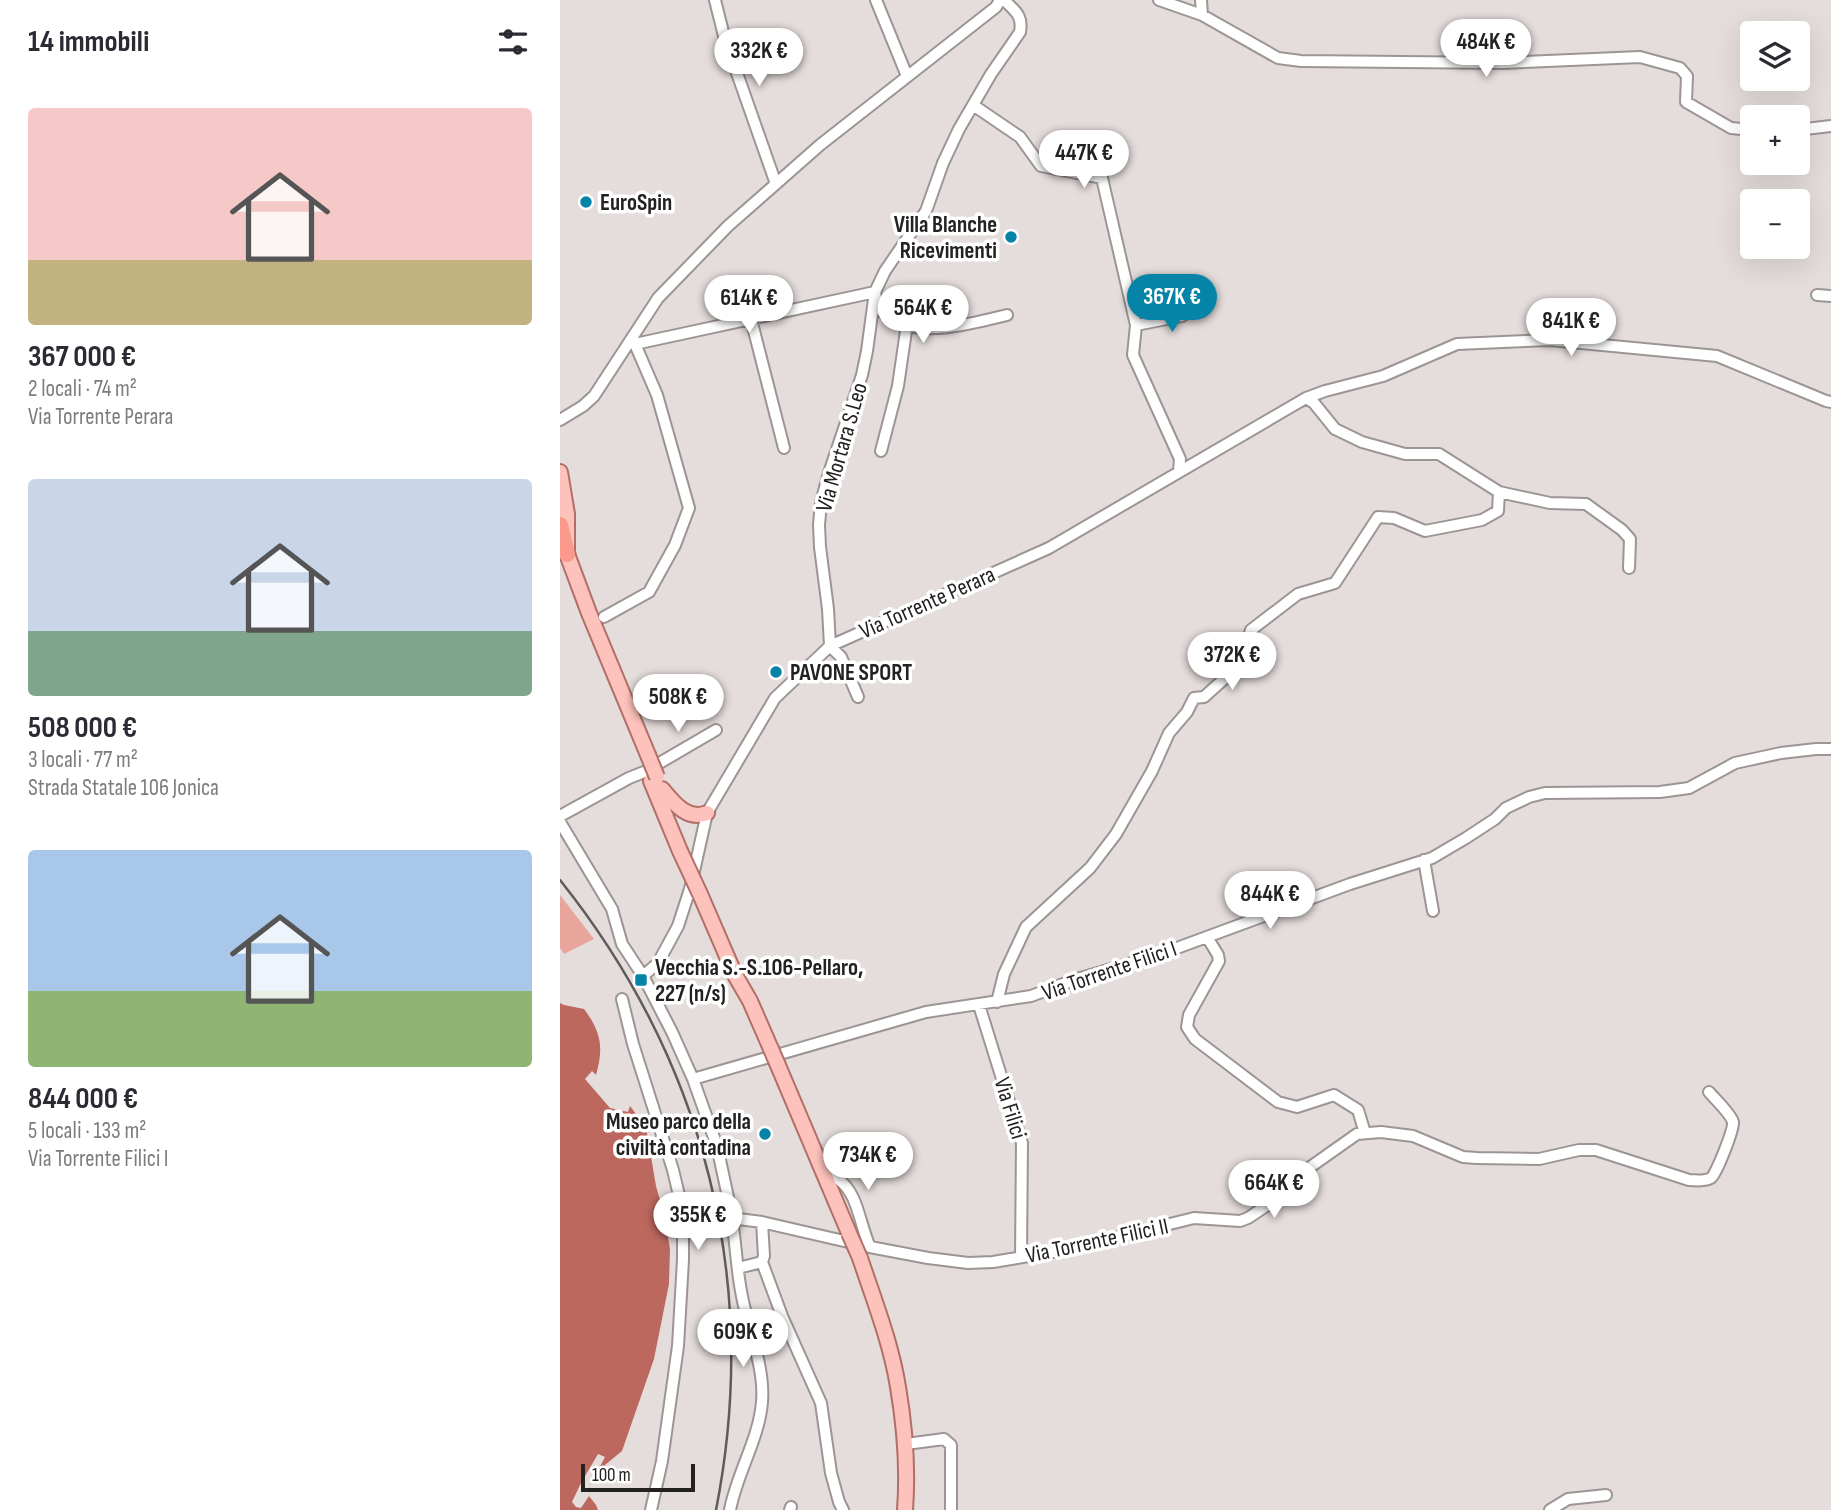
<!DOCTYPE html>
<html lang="it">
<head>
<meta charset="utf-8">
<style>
	:root { --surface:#fff; --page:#f2f2f3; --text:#2b2b33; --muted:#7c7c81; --accent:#0584a8 }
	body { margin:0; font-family:"Sofia Sans Condensed",sans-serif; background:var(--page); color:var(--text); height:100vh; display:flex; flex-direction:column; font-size:26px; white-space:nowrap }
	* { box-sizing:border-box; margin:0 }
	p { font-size:23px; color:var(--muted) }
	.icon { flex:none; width:38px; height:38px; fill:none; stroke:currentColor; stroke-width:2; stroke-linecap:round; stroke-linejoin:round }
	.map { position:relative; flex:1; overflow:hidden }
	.panel { display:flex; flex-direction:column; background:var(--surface); width:560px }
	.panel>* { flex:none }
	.buttons { position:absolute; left:1180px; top:21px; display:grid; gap:14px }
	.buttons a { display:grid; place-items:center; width:70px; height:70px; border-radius:7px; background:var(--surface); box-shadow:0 7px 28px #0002; font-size:35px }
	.scale { position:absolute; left:21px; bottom:18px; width:114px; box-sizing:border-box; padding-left:7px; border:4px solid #242121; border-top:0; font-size:19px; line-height:24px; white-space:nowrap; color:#242121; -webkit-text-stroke:5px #fff; paint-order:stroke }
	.price { position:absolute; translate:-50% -60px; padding:0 16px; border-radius:24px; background:#fff; color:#222; font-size:23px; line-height:46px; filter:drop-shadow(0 2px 4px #0008) }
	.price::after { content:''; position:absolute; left:50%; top:42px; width:21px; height:16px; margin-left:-10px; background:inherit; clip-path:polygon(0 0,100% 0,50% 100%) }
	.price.current { background:var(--accent); color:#fff }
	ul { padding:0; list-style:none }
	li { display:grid; align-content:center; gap:14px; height:371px; padding:0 28px }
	li span { display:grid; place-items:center; height:217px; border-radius:7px; color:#555 }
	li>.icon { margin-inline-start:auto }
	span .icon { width:126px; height:126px; fill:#fffc; stroke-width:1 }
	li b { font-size:30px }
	h2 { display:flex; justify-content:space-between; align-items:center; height:84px; padding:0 28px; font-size:30px }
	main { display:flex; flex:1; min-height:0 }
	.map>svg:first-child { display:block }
	.green { fill:#e8a59c }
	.water { fill:#bc685f }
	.pier { fill:#e5dddc }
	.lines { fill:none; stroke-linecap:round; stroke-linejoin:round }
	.minor-casing { stroke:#9c9594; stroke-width:14 }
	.major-casing { stroke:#b06f67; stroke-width:18 }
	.highway-casing { stroke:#b06f67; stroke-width:19 }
	.minor { stroke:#fff; stroke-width:10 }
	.major { stroke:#fdc2bb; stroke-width:14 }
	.highway { stroke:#fb998d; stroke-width:16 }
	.rail { stroke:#605c5c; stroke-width:2.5 }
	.minor-bridge-casing { stroke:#9c9594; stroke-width:14; stroke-linecap:butt }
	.major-bridge-casing { stroke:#b06f67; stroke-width:18; stroke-linecap:butt }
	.minor-bridge { stroke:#fff; stroke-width:10 }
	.major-bridge { stroke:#fdc2bb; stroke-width:14 }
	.poi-dot { fill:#0584a8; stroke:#fff; stroke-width:2.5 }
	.labels { text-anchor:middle; stroke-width:7; stroke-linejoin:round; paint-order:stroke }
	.poi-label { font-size:23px; font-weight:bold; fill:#242121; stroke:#fff; text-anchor:start }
	.street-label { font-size:23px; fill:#242121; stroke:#fff }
</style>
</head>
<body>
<main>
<section class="panel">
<h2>14 immobili<svg class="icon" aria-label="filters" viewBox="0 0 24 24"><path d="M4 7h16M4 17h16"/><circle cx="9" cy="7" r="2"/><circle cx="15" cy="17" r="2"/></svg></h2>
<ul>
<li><span style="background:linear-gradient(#f6c9c9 70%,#c2b280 0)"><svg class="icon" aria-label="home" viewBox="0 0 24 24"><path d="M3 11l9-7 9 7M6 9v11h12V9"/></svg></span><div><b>367 000 €</b><p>2 locali · 74 m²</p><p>Via Torrente Perara</p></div></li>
<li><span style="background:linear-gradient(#c9d6e8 70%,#7fa58c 0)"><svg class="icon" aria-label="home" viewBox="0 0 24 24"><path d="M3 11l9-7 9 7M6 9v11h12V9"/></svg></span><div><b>508 000 €</b><p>3 locali · 77 m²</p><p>Strada Statale 106 Jonica</p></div></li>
<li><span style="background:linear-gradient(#a9c7e8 65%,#8fb573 0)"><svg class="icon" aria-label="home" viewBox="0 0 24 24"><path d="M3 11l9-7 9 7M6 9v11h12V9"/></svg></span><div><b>844 000 €</b><p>5 locali · 133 m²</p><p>Via Torrente Filici I</p></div></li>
</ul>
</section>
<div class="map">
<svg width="1271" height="1510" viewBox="0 0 1271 1510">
	<rect width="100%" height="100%" fill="#e5dddc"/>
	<path class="green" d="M0,895l34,44 -30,15 -4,-6z"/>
	<path class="water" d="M0,1003l4,2 20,4c17,23 20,38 12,66l-4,-4 -7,8 25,29 18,4 2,-6 16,21 10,59 8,28 6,35 -1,35 -15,75 -32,92 -17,14 -15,20 -1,11 7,9 2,5h-38z"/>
	<path class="pier" d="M38,1454l7,3 -15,28 -1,11 -8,12 -5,-1 -4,-5 9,-19z"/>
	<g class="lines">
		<g class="minor-casing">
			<path id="minor" d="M155,0l9,36 52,148
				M316,0l31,76
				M599,0l43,15 76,43 23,3 202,2 137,-6 40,11 7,8 -1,26 45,26 21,2
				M641,0l1,15
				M413,105l47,32 21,29 61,12 34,147 -3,30 47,104 -1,12
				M1237,130l34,-4
				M1257,295l14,1
				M191,319l33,129
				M576,325l46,-9 11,-9
				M71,341l4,3 240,-52 3,16c5,4 12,11 18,14 32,14 78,1 111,-7
				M746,398l8,5 21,26 27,13 43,12h34l60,38 51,11 36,1 36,26 8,9 -1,29
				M0,420l23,-14 11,-10 64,-98 70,-72 92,-81 176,-138 4,-7
				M321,451l17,-65 9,-62
				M44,617l45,-25 26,-47 14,-37 -32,-113 -22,-51
				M298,697l-17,-40 -11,-11 -2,-37 -8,-62 -1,-22 2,-23 8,-29 33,-98 5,-24 8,-59 10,-21 41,-60 17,-48 16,-34 32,-55 29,-42c3,-17 -5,-21 -16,-32
				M96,765l60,-35
				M0,816l69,-38 15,-6
				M0,822l52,87 10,35 21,32 29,56 21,47 24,67 14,65
				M864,860l9,51
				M647,937l11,18 1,6 -30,54 -2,12 8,12 83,63 19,5 37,-12 24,15 7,23
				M83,976l15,-13 20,-37 12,-37 17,-76 68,-115 55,-52 219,-98 257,-150 19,-7 58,-15 74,-32 93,-4 167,16 109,45 5,1
				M62,999l11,45 40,126 10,42v48l-5,86 -16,115 -11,49
				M437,1002l7,-28 22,-47 64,-59 26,-34 36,-63 17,-38 18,-21 7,-14 10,-1 20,-18 17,-19 10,-30 47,-36 37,-11 43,-66 16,1 31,13 57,-11 16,-9 1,-19
				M419,1005l43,138 -1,114
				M133,1079l233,-67 105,-16 43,-16 84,-25 192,-71 82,-26 34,-20 29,-19 11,-11 23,-11 16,-4 115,-1 29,-4 46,-25 46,-10 35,-4h15
				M263,1172c5,3 11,5 16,8 19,13 21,46 31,67
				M123,1212l79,10 108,25 58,11 40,5 25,-1 72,-12 129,-32 46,3 8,-3 18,-12 40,-36 51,-36 24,-2 32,4 50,21 14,1 62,1 40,-9h17l93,30c7,0 15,2 22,-2 5,-3 23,-49 22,-56 -2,-8 -18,-23 -24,-30
				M202,1262l2,-6 -2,-34
				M178,1268l24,-6 20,54 39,87 10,70 8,29 4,8
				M346,1444l38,-5 7,6v65
				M170,1510c7,-37 29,-71 32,-108 3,-37 -15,-74 -21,-111 -4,-21 -5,-43 -8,-64
				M230,1510l1,-3
				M990,1510l18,-11 38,-4"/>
		</g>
		<g class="major-casing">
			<path id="major" d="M0,472l7,42v40l22,59 59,142
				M91,781l29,70
				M102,789c12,14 25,32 45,24
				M140,894l35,81 15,26 21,48
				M217,1063l72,170
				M300,1258c14,42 31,85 38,129 7,41 10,82 7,123"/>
		</g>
		<g class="highway-casing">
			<path id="highway" d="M0,525l7,29"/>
		</g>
		<use href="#minor" class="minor"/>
		<use href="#major" class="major"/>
		<use href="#highway" class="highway"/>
		<path class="rail" d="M0,880c145,182 201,401 156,630"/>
		<g class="minor-bridge-casing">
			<path id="minor-bridge" d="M171,1211l2,16"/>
		</g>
		<g class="major-bridge-casing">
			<path id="major-bridge" d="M88,755l9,22
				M120,851l20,43
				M211,1049l6,14
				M289,1233l11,25"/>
		</g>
		<use href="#minor-bridge" class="minor-bridge"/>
		<use href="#major-bridge" class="major-bridge"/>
	</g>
	<g class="poi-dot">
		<circle cx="26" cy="202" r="7"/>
		<circle cx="451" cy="237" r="7"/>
		<circle cx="216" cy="672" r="7"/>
		<rect x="74" y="973" width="14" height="14" rx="3.5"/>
		<circle cx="205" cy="1134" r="7"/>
	</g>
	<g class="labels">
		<g class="poi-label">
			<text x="40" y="210">EuroSpin</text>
			<text x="437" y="232" text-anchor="end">Villa Blanche<tspan x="437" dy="26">Ricevimenti</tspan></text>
			<text x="230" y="680">PAVONE SPORT</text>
			<text x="95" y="975">Vecchia S.-S.106-Pellaro,<tspan x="95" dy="26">227 (n/s)</tspan></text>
			<text x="191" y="1129" text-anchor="end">Museo parco della<tspan x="191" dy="26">civiltà contadina</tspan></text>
		</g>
		<g class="street-label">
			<text transform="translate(281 447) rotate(-74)" y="8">Via Mortara S.Leo</text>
			<text transform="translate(367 602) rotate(-24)" y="8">Via Torrente Perara</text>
			<text transform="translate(549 970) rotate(-19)" y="8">Via Torrente Filici I</text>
			<text transform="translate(451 1108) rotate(73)" y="8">Via Filici</text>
			<text transform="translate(537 1240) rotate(-12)" y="8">Via Torrente Filici II</text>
		</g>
	</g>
</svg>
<div class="buttons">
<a><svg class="icon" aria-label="layers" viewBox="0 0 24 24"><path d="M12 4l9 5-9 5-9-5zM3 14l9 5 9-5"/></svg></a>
<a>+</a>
<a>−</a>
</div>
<div class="scale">100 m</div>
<b class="price" style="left:926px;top:79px">484K €</b>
<b class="price" style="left:199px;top:88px">332K €</b>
<b class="price" style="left:524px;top:190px">447K €</b>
<b class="price current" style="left:612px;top:334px">367K €</b>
<b class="price" style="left:189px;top:335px">614K €</b>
<b class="price" style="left:363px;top:345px">564K €</b>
<b class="price" style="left:1011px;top:358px">841K €</b>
<b class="price" style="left:672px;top:692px">372K €</b>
<b class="price" style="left:118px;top:734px">508K €</b>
<b class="price" style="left:710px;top:931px">844K €</b>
<b class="price" style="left:308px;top:1192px">734K €</b>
<b class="price" style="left:714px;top:1220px">664K €</b>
<b class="price" style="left:138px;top:1252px">355K €</b>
<b class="price" style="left:183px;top:1369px">609K €</b>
</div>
</main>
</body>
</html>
